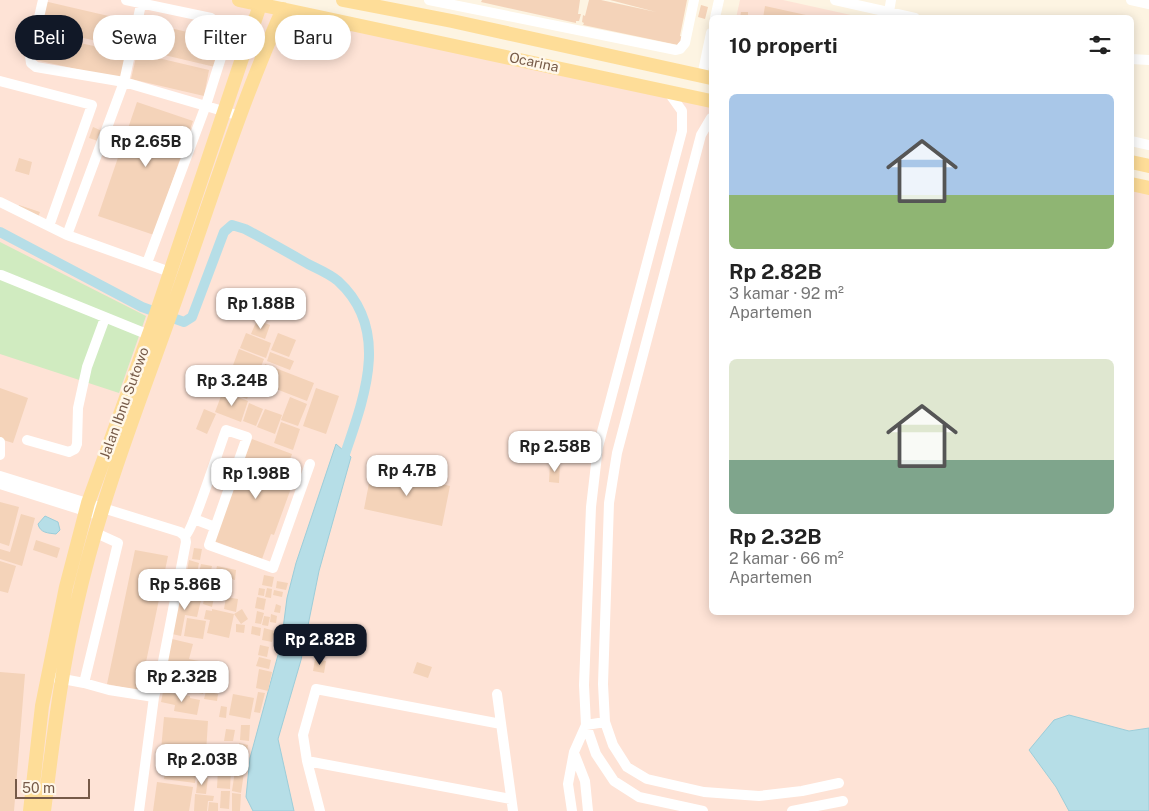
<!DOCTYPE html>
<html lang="id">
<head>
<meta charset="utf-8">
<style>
	:root { --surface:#fff; --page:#f6f6f6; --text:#222; --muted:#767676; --accent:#111827 }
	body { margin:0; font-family:"Public Sans",sans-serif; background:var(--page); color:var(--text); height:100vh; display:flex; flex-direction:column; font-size:19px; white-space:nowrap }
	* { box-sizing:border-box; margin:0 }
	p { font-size:16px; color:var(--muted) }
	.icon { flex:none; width:28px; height:28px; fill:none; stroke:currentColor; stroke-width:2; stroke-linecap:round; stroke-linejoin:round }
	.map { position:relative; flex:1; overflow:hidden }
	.sheet { position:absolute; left:709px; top:15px; width:425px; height:600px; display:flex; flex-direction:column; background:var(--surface); border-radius:8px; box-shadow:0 2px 12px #0003 }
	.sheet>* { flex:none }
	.hud { position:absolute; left:15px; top:15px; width:475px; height:45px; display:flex; gap:10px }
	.scale { position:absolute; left:15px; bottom:12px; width:75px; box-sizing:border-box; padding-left:5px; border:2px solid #765a48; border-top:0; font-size:14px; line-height:18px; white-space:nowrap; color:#765a48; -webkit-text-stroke:4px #fff7e9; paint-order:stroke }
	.price { position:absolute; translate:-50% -42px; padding:0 11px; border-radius:10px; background:#fff; color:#222; font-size:16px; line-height:32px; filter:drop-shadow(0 1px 2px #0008) }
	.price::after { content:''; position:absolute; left:50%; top:30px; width:15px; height:11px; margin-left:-8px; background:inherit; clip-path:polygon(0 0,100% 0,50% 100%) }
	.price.active { background:var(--accent); color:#fff }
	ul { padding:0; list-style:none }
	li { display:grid; align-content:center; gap:10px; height:265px; padding:0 20px }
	li span { display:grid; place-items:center; height:155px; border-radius:8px; color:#555 }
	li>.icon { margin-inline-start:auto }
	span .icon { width:90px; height:90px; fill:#fffc; stroke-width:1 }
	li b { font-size:21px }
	h2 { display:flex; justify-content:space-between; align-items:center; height:60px; padding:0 20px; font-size:21px }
	.tag { padding:0 18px; border-radius:22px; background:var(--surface); box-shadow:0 2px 12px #0003; font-size:18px; line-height:45px }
	.tag.active { background:var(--accent); color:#fff }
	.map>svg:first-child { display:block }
	.commercial { fill:#fee3d6 }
	.green { fill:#d0ebc0 }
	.water { fill:#b6dee7; stroke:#9ccdd9 }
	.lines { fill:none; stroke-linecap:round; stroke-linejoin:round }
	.canal { stroke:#b6dee7; stroke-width:10 }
	.building { fill:#f4d3b9 }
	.minor { stroke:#fff; stroke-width:10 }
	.major { stroke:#fedd98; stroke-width:14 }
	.labels { text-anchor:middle; stroke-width:5; stroke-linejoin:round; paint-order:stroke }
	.street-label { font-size:14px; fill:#765a48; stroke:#fff7e9 }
</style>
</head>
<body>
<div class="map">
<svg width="1149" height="811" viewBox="0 0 1149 811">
	<rect width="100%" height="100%" fill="#fdf4e2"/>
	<path class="commercial" d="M0,0h239l472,101v511h420v-428l18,4v540l-20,3 -60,-16 -40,35 27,37 13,24h-1069z
		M740,0h43l77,17 -124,1z"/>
	<path class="green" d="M0,242l146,74 -27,77 -119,-39z"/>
	<path class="water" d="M336,444l15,13 -32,114 -18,89 -23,79 16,72h-41l-7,-14 4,-39 31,-114 6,-46 9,-35z
		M45,516l13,6 2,8 -4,4c-8,-1 -16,-1 -18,-10z
		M1069,715l60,16 20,-3v83h-80l-13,-24 -27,-37 25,-30z"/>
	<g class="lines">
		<path class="canal" d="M0,232l142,75 42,15 8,-5 32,-85 8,-7 13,4c21,11 42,23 63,35 10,5 22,10 30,17 56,51 23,124 3,185"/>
	</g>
	<path class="building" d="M482,0h98l-2,14h3l-2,7h-3v2l-95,-21z
		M589,0h12l55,12 -46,-12h77l-7,36 3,1 -2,7 -3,-1v2l-95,-20 1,-2 -2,-1 1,-7 2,1z
		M44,1l86,20 -6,26 -86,-19z
		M701,5l7,2 -3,12 -7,-2z
		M765,6l50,11v1h-52z
		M741,12h7v6h-8z
		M149,23l72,17 -6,27 -72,-17z
		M42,35l85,18 -6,26 -85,-19z
		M137,53l72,17 -5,26 -73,-17z
		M137,102l56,19 -39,114 -56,-19z
		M93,127l9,4 -4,10 -9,-3z
		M19,158l13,4 -3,13 -14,-4z
		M19,205l21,7 -3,8 -21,-8z
		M257,320l13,5 -5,14 -14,-5z
		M246,333l25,10 -5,15 -26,-10z
		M278,333l18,7 -7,17 -18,-7z
		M239,349l25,10 -10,26 -25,-9z
		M270,352l24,9 -4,9 -23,-9z
		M265,364l49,19 -7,18 -49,-19z
		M241,383l11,4 -5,12 -11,-4z
		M0,388l28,10 -15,45 -13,-4z
		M316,388l23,8 -13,38 -23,-8z
		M223,391l25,10 -7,21 -26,-10z
		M290,397l17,7 -9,22 -17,-6z
		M249,403l14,6 -7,17 -13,-5z
		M204,409l12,5 -9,20 -11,-5z
		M265,409l17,6 -7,19 -18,-7z
		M281,422l19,7 -7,21 -19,-7z
		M252,439l40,15 -8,22 10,4 -20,55 -3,-1 -9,25 -48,-18z
		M550,463l10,1 -1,19 -10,-1z
		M372,468l78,18 -8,40 -78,-17z
		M0,502l19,5 -10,39 -9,-3z
		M21,514l14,4 -13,48 -22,-7v-10l10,3z
		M36,540l24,8 -3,10 -24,-8z
		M194,548l8,1 -2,11 -8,-1z
		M135,550l33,6 -28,135 -33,-7z
		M189,560l10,3 -2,10 -10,-2z
		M0,561l16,5 -8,27 -8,-2z
		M201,564l11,2 -2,10 -11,-3z
		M217,566l19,4 -1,10 -20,-5z
		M187,573l8,2 -3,13 -8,-2z
		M198,575l9,2 -2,11 -9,-2z
		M264,575l10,2 -2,10 -10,-2z
		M277,581l11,2 -2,7 -10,-2z
		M221,582l11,2 -1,8 -12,-2z
		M259,588l6,1 -1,7 -6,-1z
		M267,588l5,1 -1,9 -6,-1z
		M182,589l9,2 -2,7 12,2 -4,17 -12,-2 -4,21 -9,-2z
		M196,589l7,3 -2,7 -7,-3z
		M274,590l9,2 -1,5 -9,-2z
		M206,591l9,2 -3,14 -9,-3z
		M226,597l12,2 -2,13 -12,-3z
		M257,597l9,2 -2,11 -9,-2z
		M276,604l5,2 -1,7 -6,-1z
		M212,609l22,5 8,-5 6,10 -7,5 -7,-10 -5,24 -22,-5 3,-13 -6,-1 2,-9 6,1z
		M257,611l7,2 -3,11 -6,-1z
		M271,614l6,2 -1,7 -6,-1z
		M264,616l6,1 -2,9 -6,-1z
		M187,618l19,3 -3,18 -19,-3z
		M236,624l9,1 -1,8 -8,-1z
		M252,626l9,2 -1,8 -9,-2z
		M264,628l11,3 -3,11 -10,-2z
		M172,639l21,5 -4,15 20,4 -6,31 -41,-10z
		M260,645l9,2 -2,10 -9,-2z
		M259,657l12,3 -2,9 -13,-3z
		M315,659l11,2 -2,12 -11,-2z
		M417,662l15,5 -4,11 -15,-5z
		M259,669l13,3 -4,19 -12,-3z
		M0,672l25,2 -11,137h-14z
		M206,691l12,3 -1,7 -13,-2z
		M163,692l27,4v2l10,2 -3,15 -23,-4 1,-6 -14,-3z
		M258,692l7,1 -5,20 -6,-1z
		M233,694l21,4 -4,21 -21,-4z
		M221,706l6,1 -1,11 -7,-1z
		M164,717l44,4 -2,32 -45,-3z
		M241,725h9l-1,16 -9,-1z
		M226,729l9,1 -2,11h-9z
		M239,743l9,2 -7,48 -9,-2z
		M225,746l11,1 -3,21 -11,-2z
		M167,754l31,4 -3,25 -31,-4z
		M202,756l8,2 -3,19 -9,-1z
		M218,769l13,1 -1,19 -13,-1z
		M198,777l10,1 -2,16 -10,-1z
		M157,782l36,5 -4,24h-36z
		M221,791h9l-1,18 -9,-1z
		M232,793l9,1 -1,17h-8z
		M195,794l19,2 -1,5h-5l-1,10h-13z
		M209,802l9,1v8h-10z"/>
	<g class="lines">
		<path class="minor" d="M43,0l-13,56 1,7 5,4 88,15 116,34
			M126,0l85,18c10,6 15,12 15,24l-20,63 -59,158
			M429,0l247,50 4,-1 5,-6 9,-43
			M835,0l80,18
			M1131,0l18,4
			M889,12l2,-12
			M715,18l4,-18
			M1131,59l18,1
			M702,76l9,-43
			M0,81l92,24 -43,121
			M667,90l15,21v20l-84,316 -7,60 -7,178 2,40 10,29 18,27 25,16 64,14
			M711,118l-10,17 -84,318 -8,50 -6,181 2,38 8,23 14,22 20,12 57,13 55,4 43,-5 37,-8
			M1131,141l18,4
			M0,202l67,33 103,37
			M67,235l57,-153 18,-82
			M1,275l148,60
			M27,440l42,12 6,-3 2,-5 1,-36 9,-41 18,-49
			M0,442v13
			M0,476l180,56 5,4 1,6 -25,130 -7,25 -15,114
			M0,484l101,32
			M194,519l21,8
			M96,533l22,10 -34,140 25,7 45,7
			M185,536c8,-5 35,-91 41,-106l21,7 -38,108 64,23 37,-104
			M47,676l37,7
			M497,694l16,117
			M574,753l11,28 3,30
			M307,761l204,38
			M320,811l-13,-50 -4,-26 13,-46 185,35
			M572,811l-4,-27 6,-32 12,-27 19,-3
			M792,811l51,-10"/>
		<path class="major" d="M239,0l472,101
			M343,0l109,21 259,57
			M1131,162l18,4
			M1131,184l18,4
			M30,811l12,-105 24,-119 22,-84 64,-177 108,-321
			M44,811c9,-70 17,-140 33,-208 24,-107 66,-210 102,-313 33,-94 63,-190 104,-281"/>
	</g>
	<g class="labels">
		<g class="street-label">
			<text transform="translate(534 62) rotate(12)" y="5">Ocarina</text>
			<text transform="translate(124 403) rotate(-70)" y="5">Jalan Ibnu Sutowo</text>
		</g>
	</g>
</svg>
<div class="scale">50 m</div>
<b class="price" style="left:146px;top:168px">Rp 2.65B</b>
<b class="price" style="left:261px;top:330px">Rp 1.88B</b>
<b class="price" style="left:232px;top:407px">Rp 3.24B</b>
<b class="price" style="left:555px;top:473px">Rp 2.58B</b>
<b class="price" style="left:407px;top:497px">Rp 4.7B</b>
<b class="price" style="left:256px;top:500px">Rp 1.98B</b>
<b class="price" style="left:185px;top:611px">Rp 5.86B</b>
<b class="price active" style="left:320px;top:666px">Rp 2.82B</b>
<b class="price" style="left:182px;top:703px">Rp 2.32B</b>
<b class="price" style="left:202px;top:786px">Rp 2.03B</b>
<div class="hud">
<a class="tag active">Beli</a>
<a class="tag">Sewa</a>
<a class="tag">Filter</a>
<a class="tag">Baru</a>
</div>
<section class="sheet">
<h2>10 properti<svg class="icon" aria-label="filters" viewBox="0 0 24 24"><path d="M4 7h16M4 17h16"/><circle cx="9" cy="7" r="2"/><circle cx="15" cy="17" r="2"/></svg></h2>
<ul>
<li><span style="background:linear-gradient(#a9c7e8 65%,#8fb573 0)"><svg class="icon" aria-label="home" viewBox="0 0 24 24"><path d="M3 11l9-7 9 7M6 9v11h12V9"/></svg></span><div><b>Rp 2.82B</b><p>3 kamar · 92 m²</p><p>Apartemen</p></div></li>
<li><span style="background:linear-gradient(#dfe7d0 65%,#7fa58c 0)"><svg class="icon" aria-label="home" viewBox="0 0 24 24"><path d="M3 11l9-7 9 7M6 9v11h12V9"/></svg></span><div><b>Rp 2.32B</b><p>2 kamar · 66 m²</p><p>Apartemen</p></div></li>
</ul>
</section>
</div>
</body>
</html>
